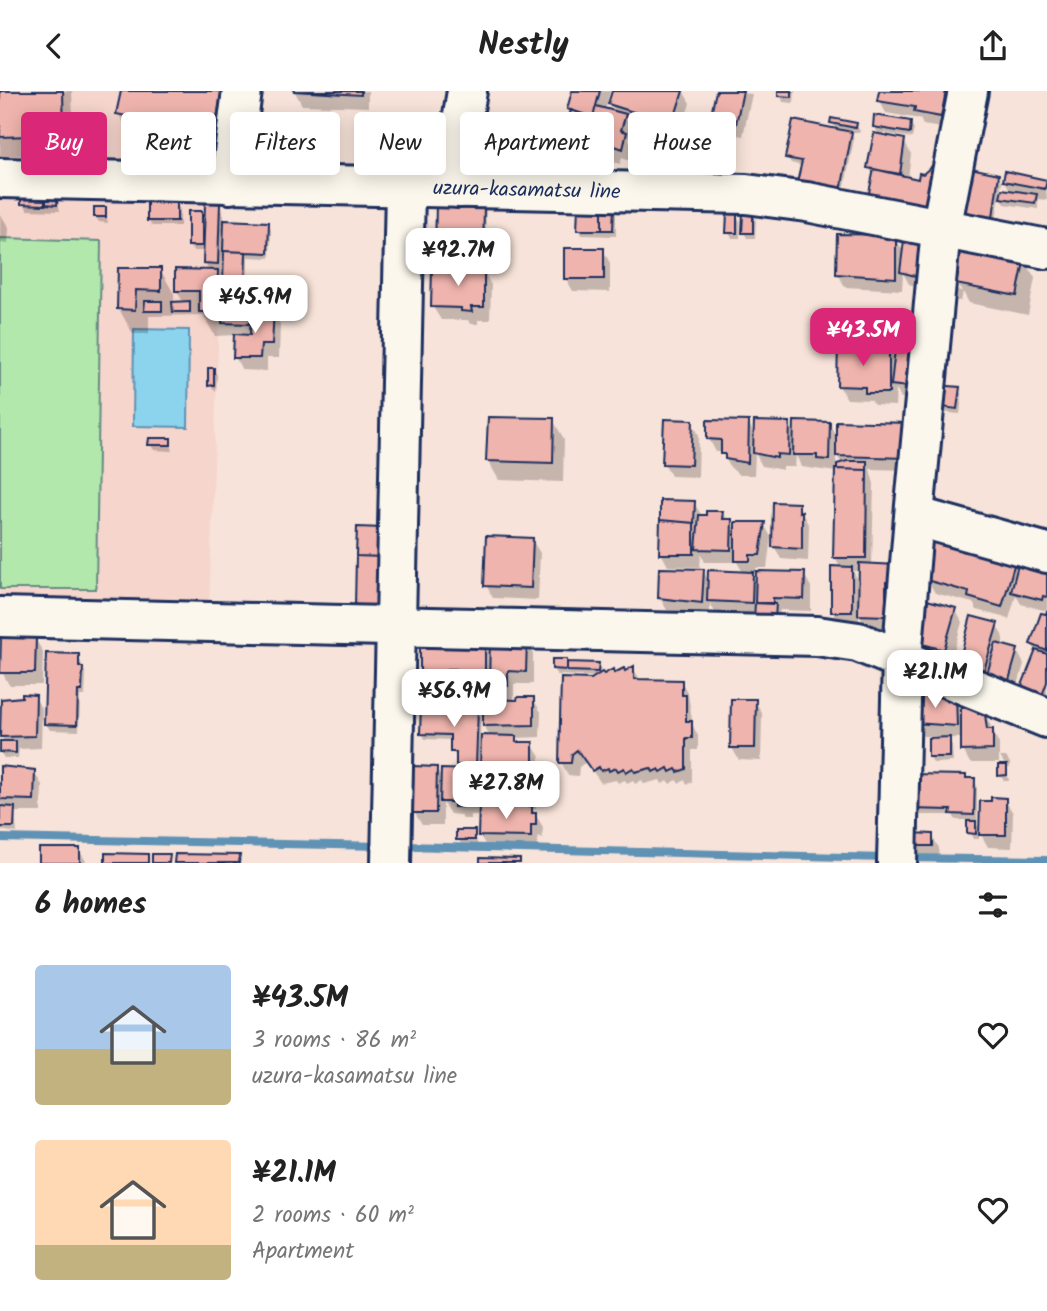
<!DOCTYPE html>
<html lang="en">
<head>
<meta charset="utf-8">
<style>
	:root { --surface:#fff; --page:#f2f2f2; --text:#222; --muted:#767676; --accent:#db2777 }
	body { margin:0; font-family:Kalam,sans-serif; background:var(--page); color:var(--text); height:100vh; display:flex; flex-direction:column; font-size:26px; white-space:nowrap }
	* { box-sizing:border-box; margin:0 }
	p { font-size:23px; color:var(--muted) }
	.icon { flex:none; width:38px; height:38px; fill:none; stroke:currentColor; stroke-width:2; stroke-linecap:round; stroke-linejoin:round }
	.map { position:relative; height:772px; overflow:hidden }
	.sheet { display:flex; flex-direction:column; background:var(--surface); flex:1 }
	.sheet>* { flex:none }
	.hud { position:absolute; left:21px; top:21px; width:1006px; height:63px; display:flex; gap:14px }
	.price { position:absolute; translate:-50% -60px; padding:0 16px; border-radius:14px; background:#fff; color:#222; font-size:23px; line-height:46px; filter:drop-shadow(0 2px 4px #0008) }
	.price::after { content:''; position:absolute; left:50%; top:42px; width:21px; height:16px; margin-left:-10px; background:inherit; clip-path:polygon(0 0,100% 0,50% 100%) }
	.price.on { background:var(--accent); color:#fff }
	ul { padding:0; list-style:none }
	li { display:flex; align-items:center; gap:21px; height:175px; padding:0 35px }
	li span { display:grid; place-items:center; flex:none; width:196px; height:140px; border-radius:7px; color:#555 }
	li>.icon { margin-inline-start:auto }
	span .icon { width:84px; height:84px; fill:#fffc; stroke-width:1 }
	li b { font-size:30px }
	h2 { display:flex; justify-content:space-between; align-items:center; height:84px; padding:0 35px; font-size:30px }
	.pill { padding:0 24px; border-radius:7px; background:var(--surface); box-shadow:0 4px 18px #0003; font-size:24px; line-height:63px }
	.pill.on { background:var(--accent); color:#fff }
	header { display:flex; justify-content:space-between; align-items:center; height:91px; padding:0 35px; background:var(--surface); font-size:32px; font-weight:700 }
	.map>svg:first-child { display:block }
	.built { fill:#f5d5cc }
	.green { fill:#b2e8ab; stroke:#668c84; stroke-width:2 }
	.water { fill:#8cd4ed; stroke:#5f92b4; stroke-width:2 }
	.shadow { fill:#0003; fill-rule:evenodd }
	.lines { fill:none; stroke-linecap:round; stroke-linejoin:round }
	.stream { stroke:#5f92b4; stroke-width:8 }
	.building { fill:#efb4ad; stroke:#1b2f5e; stroke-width:2 }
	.minor-casing { stroke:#1b2f5e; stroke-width:44 }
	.major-casing { stroke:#1b2f5e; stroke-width:44 }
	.minor { stroke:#fbf7ec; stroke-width:38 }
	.major { stroke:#fbf7ec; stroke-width:38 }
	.labels { text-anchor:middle; stroke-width:7; stroke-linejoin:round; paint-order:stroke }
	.street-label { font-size:21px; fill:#1b2f5e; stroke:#fbf7ec }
</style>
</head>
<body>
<header><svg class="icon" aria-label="back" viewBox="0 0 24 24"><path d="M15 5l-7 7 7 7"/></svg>Nestly<svg class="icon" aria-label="share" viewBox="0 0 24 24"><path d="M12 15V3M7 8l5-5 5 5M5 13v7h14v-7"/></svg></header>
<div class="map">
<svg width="1047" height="772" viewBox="0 0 1047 772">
	<rect width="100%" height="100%" fill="#f7e3d9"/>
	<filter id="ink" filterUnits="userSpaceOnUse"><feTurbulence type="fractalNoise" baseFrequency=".0143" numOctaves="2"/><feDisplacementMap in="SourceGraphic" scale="14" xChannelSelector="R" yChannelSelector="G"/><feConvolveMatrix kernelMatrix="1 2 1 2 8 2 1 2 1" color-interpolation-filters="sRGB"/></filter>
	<g filter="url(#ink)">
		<path class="built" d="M0,0h229l-15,72 -214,-1z
			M0,103l223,4 -14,411 -209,-2z"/>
		<path class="green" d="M0,147l101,3 -5,348h-96z"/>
		<path class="water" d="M134,238l55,1 -1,97 -55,-1z"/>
		<path class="shadow" d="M0,0h72l2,63 -74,2z
			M123,0h118l-13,66 -42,-8 9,15 -36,11 -14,-25v-9l-13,-3 -14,-25z
			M368,0v16l-66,-2 -7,-13z
			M574,0h36l-5,19 11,3 -6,-10 4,-12h69l7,12 -5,16 5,9 -3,22 -12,-1 -8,-15 -2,4 -11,-4 -5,-8 -22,-7 5,10 -3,10 5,8 -4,14 -8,-3 -2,6 -19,-5 -10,35 -35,-18 -52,-7 -7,-13 58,-28 8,15 9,-29 -3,-5z
			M718,0l34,3 -9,42 -23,-4 -8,-13z
			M780,0h15l-1,12 -11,-1z
			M880,0h75l-7,38 -25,-4 -3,-6 -34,-6 -7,-13z
			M832,31l24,3 4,6 -1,2 -9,-2 4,8 -12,62 -40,-35 -11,-3 -4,-6 50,-26z
			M910,32l4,6 -2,9 -28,-5v3l20,5 7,13 -3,24 40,3 -74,-4 -5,-10 11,-31 -6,-10z
			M998,85l4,6 -2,8 11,2 -6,-11h41l1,19 -9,-1v10l-33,-5 -5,-10 -4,25 -40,4z
			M23,104l34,2 3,14 -33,-1z
			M176,113l4,6v16h-28l-4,-6z
			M483,113l3,6 -1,59h-3l9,16 -1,35h-12v4h-8l-2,-4h-27l-8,-13 31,-39 -3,-6h-21l-4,-6z
			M219,114l7,17 42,1 3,6 -1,29 -22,-1v31h-22l5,14 19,1 5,7 18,1 7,13 -1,34h-12v13l-25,-1 -7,-13 1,-22 -21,1 -12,-21 -54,1v18h-16l-14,-25v-40h41l14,25v10l10,-1 -8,-13 34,-19 -5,-8v-12h-12l-4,-5 12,-34 5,9zM219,185h6v9z
			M105,118l3,14 -9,-1 -4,-6z
			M613,118l3,6v21l-34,-1 -3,-6z
			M0,122l9,15 -1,16 -8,-1z
			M736,124l4,6v17h-8l-4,-6z
			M752,124l4,6 -1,17h-8l-3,-6z
			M895,146l30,52 -16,-5 -6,-11 -1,17 -57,-3 -7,-13z
			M603,159l7,13v29l-37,-1 -7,-12z
			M1024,168l11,19 -7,37 -59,-12 -6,-11 -2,9 -9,-1 -3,-11 13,2 -10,-17z
			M861,254l3,5h24l35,50 -22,-2 -5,-9 -1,17 -21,-1 -3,-5 -24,-1 -8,-13z
			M213,278l4,6 -1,16 -6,-6z
			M958,298l4,6 -2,19 -21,-2z
			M553,329l11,19 -1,43 -64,-2 -11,-19z
			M692,331l7,13 -1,42 -27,-1 -7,-13z
			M748,331l7,14 34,-12 6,11 34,-11 9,15 69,-14 6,45 -43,-1 4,15 -2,81 24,2 -4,61h-25l-8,-15v12h-19l-7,-13 8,-44 -6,-11 1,-85 -34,-5 -6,-12 -1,12h-12v3l-21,-4 -7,-13 -1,22h-15l-9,-8 -8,-15h-6l-7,-13zM836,363l7,11h-7zM853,480h7v13z
			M170,349l3,11 -19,-1 -4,-6z
			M694,412l8,13 20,-3 15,18 27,-7 7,13 -4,31h-11v5l48,1 7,13v24l-31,-1 -1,6 -63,-2 -6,-11 -1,12 -42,-5 -7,-12 43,-27 6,11 35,-8 -7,-12h-32l-4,-8 -1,13 -32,-1 -7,-13zM752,482h6l-1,10z
			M798,414l11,21 -1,35 -27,-2 -7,-13z
			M532,449l8,13 -2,47 -45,-2 -7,-13z
			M929,460l118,11v49l-26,-7 -5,-9 -7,24 -32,-9 -4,-7 -38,-10 -12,-21z
			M955,518l7,13 -11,40 -27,-8 -7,-13z
			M1047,525v80l-4,10 -6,-53 -5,-9z
			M996,534l8,13 -2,8 15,5 7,13 -10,35 -48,-17z
			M35,548l8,13 -1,33h-33l-7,-13z
			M526,550l7,13v30h-19v16l19,-1 8,13 -1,25 -25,1 4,6h13l8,13 -1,20 -7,-1v11l5,7 -1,15h-4l11,18 -1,11 -4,-1 -1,13 -49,-1 -8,-13 1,-21h-11v4h-7l-2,-4 -11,-1 -7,-11v22h-21l-8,-13 22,-44 6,11 19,-8 -3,-13 -6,-6v-12l-27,-1 -3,-6 1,-24 -4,-5 11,-10 -1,-10 -8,-13 63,-27 7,11zM448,594h4l3,11h-7zM491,595l9,14 -16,26 7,11h-11l1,-22 -4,-6h-6l1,-15h19zM474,680h8l7,16 29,4 2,17 -39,-1v-23z
			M78,564l8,20 -1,21h-5l-1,35 -29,-1 -4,-6z
			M598,573l5,13 30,-9 8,13h40l7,13 5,32 5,10v14h-6v32l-5,2 -2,-4 -6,4 -2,-4 -7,4 -2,-3 -6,3 -2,-4 -16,4 -2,-4 -7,4 -2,-4 -6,3 -2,-3 -7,3 -2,-3 -15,3 -15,-21 -7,5 -1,9 -10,-1 -7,-13 37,-85 -41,-2 -4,-6z
			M955,605l8,13h20l16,35v19h-29l-7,-13v-12h-15l4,7 1,17 -20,1 -3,-6 9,-18 -3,-3h-13l-8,-13z
			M35,606l7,13 -1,38 -22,1 -1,9h-14l-4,-6 5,-9 -3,-6 1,-37z
			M755,610l7,12 -1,48 -22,-1 -7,-12z
			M1000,666h6l4,6v5l-4,-1 3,14h-5l-4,-6 6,-9z
			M0,677l34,4 8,13 -1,27h-26l2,21 -17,-3v-22h4l-4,-6z
			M967,689h7l3,6v34h-3l7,12 24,-32 8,13 -1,35 -24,-1 -9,-16v8h-6l-4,-19h-13l-3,-5h-37l-4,-6z
			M474,741l4,14 -16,-1 -4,-6z
			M932,745l7,12v11l-20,-1 -7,-12z
			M79,759l8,13h-46z"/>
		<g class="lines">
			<path class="stream" d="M0,747l383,8
				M403,755l484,12
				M906,767l141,2"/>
		</g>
		<path class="building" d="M0,0h63l1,44 -64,2z
			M121,0h101l-8,42 -98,-19z
			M293,0h68v4z
			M572,0h28l-7,26 -26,-8z
			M612,0h71l-7,22 8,1 -4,23 -14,-1 2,-12 -8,-3 -2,5 -14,-4 2,-6 -38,-12z
			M716,0h27l-7,33 -26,-5z
			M778,0h14v6l-14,-1z
			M879,0h67l-5,26 -27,-5 1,-5 -38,-6z
			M596,15l30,8 -5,16 6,2 -4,17 -8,-3 -2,6 -28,-8z
			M571,19l21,7 -15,53 -12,-4 -2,9 -11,-2z
			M874,24l37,6 -1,12 -37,-6z
			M500,27l56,8 -5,38 -56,-8z
			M831,27l26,5 -1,5 -26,-5z
			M793,29l59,12 -12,64 -44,-9 6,-26 -17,-3z
			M874,42l31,6 -5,35 -33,-6z
			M144,46l38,1 -1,14 -38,-2z
			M933,74l9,2 -16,42 -58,-12 6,-28 44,10 1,-6 4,1z
			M961,75l38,8 -6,43 9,2 -2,8 -49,-10z
			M1005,80l42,9 -2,9 -42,-8z
			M1002,98l35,5 -2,9 -35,-5z
			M21,102l24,1v11l-24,-1z
			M46,104h12l-1,10 -11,-1z
			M147,111h30v19h-30z
			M436,111l48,1 -1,61 -23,-1v-6l-25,-1z
			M205,112h15l-2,61 -15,-1z
			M94,116h12v10h-12z
			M578,116h24v23h-25z
			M602,116h12l-1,23h-11z
			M188,120h14v35h-14z
			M727,122h10v20h-11z
			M743,122h10v20h-11z
			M224,129l45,2 -1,31 -45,-2z
			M837,143l59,1v43l-60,-4z
			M904,149l18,2 -3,35 -19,-5z
			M956,153l69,13 -8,39 -61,-12 2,-9 -8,-1z
			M564,157h40v31h-40z
			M224,160l22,1 -1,31 -22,-1z
			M451,175l33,4v37h-13l1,5 -11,-1v-3l-30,-1 1,-38h19z
			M118,177h43v23l-25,-1 -1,20 -18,-1z
			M175,178l43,1 -1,42h-18v-21h-24z
			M223,209l28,1 -1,23 -28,-1z
			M145,210h17v10h-18z
			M190,210v11h-17l-1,-10z
			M251,217l23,1 -2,36h-11l-1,13h-27l1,-24 16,1z
			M838,252h25l-1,5 27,1v44h-24v-6l-28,-1z
			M895,258l25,2 -3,37 -26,-3z
			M208,277h6v17l-6,1z
			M936,294l24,2 -3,22 -23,-3z
			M488,326l66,1 -1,45 -67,-2z
			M664,328l29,1 -2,45 -29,-1z
			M707,329l42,1 -1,42 -23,-4v-5h-4v-14l-14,-1z
			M754,330l36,1 -1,33 -12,-1v4l-24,-5z
			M794,330l36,1 -1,38 -12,-1v-4h-24z
			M836,330l72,2 -1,35 -71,-2z
			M149,347h22v7h-23z
			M847,370h20v9l-30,-1v-5z
			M835,378l32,1 -1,88h-33z
			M660,409l35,1 -1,22 -34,-3z
			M773,411l26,1v9l3,-1v38l-30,-2z
			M706,420h17l-1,8h10l-1,31 -35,-1 3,-34h7z
			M660,429l34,3v31h-35z
			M735,431h30l-5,33h-10v6h-15z
			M357,436l26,1v29l-27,-1z
			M929,437l88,27 -15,52 -34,-10 1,-5 -43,-12z
			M486,445l47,2 -2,50 -47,-2z
			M1021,462l26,7v37l-4,-1 -1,4 -31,-8z
			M356,465l27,1 -1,50 -27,-1z
			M859,472l38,2v17h-11v34l-28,-1z
			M831,475l21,1v45h-21z
			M659,477l45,1 -2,34 -44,-5z
			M708,479l45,2 -1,31 -45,-2z
			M756,480l49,1 -1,27 -31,-1v6l-18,-1z
			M927,509l29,8 -12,42 -29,-8z
			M755,512h21l-1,17 -21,-1z
			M1047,520v40l-17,-7 11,-31 5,1z
			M971,525l27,7 -16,54 -25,-7z
			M1,546h35l-1,36h-35z
			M420,547l65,4v40l-20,-1v12l-14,-1 5,-23h-9v3h-27z
			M490,548h37l-1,33 -18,-1v15l-19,-1z
			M996,552l22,6 -11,38 -22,-6z
			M1036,559l11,4v28l-7,19 -21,-8z
			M46,562l33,1v13h4l-1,24h-4l-1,34 -33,-1z
			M552,568h15v11l-15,-1z
			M567,571l32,1 -1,9 -31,-1z
			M634,575v13l48,1v15h4v26h6v17h-6v31l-8,3 -2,-3 -6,3 -2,-4 -7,4 -2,-3 -6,3 -2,-4 -16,4 -2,-4 -7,4 -2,-4 -6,3 -2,-3 -7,3 -1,-3 -7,3 -2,-4 -7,4 -15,-21 -5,4 -1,9h-12l2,-85 30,1 11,-7 2,2 9,-5 1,4 10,-5 1,3z
			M428,587h18l-1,16h17v11l-44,-1v-12h10z
			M22,603l14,1 -1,41 -35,1 1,-38 21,-2z
			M956,603l1,32 -43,-3 -1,-28z
			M518,606h16v28l-51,1v-27l34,1z
			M731,608h25l-1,49h-25z
			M421,614l57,2 -2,59 -20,-1v-13h-6v-17l-30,-1z
			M961,616h23l3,22h6v21l-32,1z
			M481,644l35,1v6h17v22h-7l-1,15h-28l-1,-4 -16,-1z
			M950,646v20h-22v-19z
			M0,650h16v12l-16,-1z
			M998,674h9v10l-9,1z
			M0,675l35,4 -1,30 -34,-1z
			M413,675l24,1 -1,46h-24z
			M441,678l34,1v33l-12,-1v5h-9v-5h-14z
			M911,683l55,1v3h9l-1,37 -24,-1 1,-4 -41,-1z
			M516,694l18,1v18l-18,-1z
			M991,706l15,1v37h-27l1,-34h11z
			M479,714l53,1v7h4v12h-5v12l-53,-1z
			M0,715l15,1 -1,20h-14z
			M967,730h9v13l-9,-1z
			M456,739h19v10h-19z
			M910,742l23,1v12h-23z
			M39,757h41v15h-41z
			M105,762l43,1v9h-43z
			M152,763h18l-1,9h-17z
			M175,763l65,1 -1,8h-65z
			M480,767l40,1v4h-40z"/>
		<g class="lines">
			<g class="minor-casing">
				<path id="minor" d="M230,93l12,-93
					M459,97l-3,-30 11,-67
					M914,425l133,37
					M0,526l817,19 41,6 189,76
					M391,772l14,-674
					M897,772l5,-204 12,-143 27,-287 27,-138"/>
			</g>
			<g class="major-casing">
				<g id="major">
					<path id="s1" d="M0,87l746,16 61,8 240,47"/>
				</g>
			</g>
			<use href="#minor" class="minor"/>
			<use href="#major" class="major"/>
		</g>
	</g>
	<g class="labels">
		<g class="street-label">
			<text dy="7" stroke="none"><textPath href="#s1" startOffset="527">uzura-kasamatsu line</textPath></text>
		</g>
	</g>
</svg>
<b class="price" style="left:458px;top:197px">¥92.7M</b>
<b class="price" style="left:255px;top:244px">¥45.9M</b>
<b class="price on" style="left:863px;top:277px">¥43.5M</b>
<b class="price" style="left:935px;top:619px">¥21.1M</b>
<b class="price" style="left:454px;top:638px">¥56.9M</b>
<b class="price" style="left:506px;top:730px">¥27.8M</b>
<div class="hud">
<a class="pill on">Buy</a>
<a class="pill">Rent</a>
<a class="pill">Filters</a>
<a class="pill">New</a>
<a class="pill">Apartment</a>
<a class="pill">House</a>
</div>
</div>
<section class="sheet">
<h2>6 homes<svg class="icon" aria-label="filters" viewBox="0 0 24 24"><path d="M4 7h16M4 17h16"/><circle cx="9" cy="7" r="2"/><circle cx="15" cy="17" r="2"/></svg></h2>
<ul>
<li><span style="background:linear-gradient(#a9c7e8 60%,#c2b280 0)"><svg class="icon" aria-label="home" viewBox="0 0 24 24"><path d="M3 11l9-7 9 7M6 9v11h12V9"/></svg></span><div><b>¥43.5M</b><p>3 rooms · 86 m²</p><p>uzura-kasamatsu line</p></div><svg class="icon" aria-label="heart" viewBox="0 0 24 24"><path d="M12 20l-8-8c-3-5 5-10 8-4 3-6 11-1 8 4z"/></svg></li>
<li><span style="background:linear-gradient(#ffd9b3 75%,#c2b280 0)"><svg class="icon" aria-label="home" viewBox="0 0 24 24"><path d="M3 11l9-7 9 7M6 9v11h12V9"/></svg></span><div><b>¥21.1M</b><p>2 rooms · 60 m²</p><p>Apartment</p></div><svg class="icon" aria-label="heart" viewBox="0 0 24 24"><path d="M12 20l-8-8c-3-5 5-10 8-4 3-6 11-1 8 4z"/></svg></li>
</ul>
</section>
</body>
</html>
